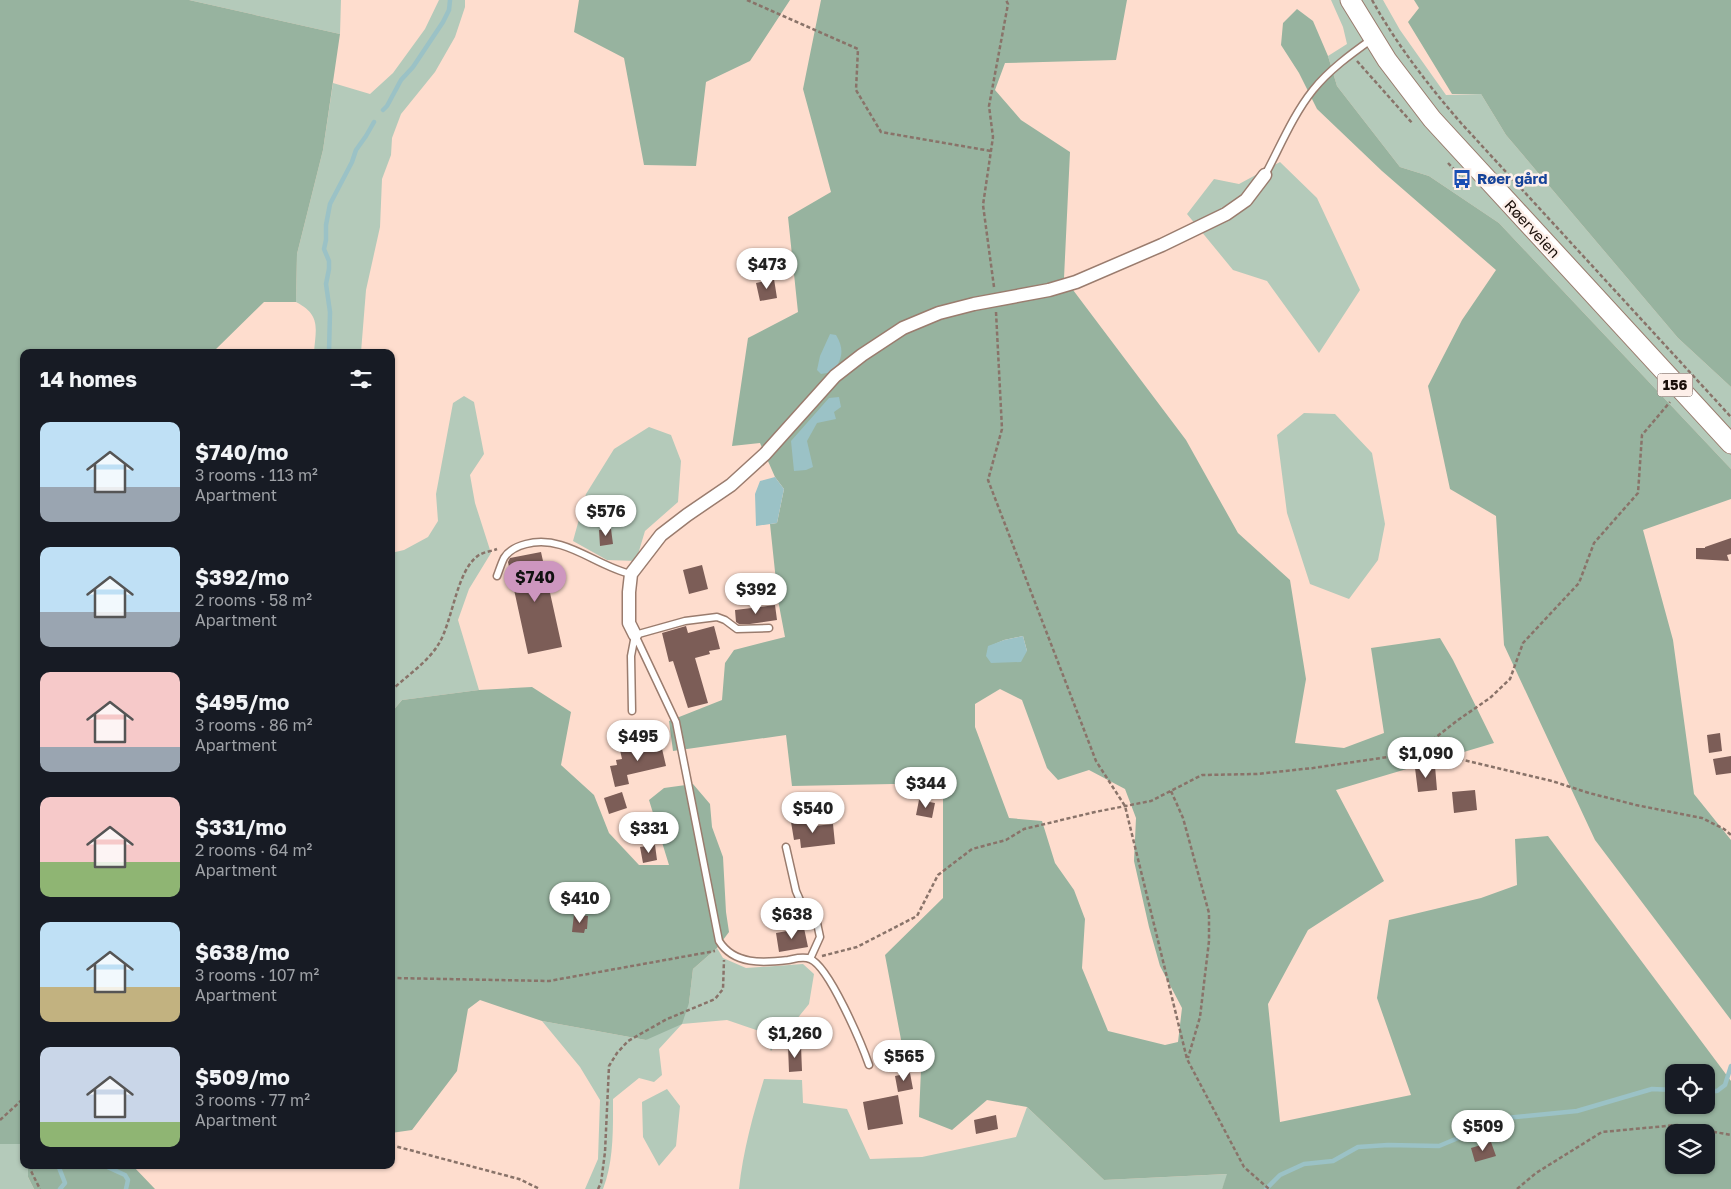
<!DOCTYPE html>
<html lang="en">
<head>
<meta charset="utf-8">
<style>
	:root { --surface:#171b24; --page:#242831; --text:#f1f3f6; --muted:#9ea1a6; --accent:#cd96bf }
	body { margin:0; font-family:"Golos Text",sans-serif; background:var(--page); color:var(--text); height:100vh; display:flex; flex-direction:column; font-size:19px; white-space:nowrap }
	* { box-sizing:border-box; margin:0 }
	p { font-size:16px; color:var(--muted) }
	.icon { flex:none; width:28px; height:28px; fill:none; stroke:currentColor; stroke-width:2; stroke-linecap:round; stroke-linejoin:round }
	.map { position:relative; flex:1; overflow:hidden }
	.panel { position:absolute; left:20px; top:349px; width:375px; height:820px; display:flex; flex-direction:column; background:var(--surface); border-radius:10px; box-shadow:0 1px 4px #0004 }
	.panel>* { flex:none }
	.tools { position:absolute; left:1665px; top:1064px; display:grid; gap:10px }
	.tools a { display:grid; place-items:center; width:50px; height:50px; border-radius:10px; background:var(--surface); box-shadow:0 1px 4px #0004; font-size:25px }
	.price { position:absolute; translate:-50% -42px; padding:0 11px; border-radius:18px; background:#fff; color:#222; font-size:16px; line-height:32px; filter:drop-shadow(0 1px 2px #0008) }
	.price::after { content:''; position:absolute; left:50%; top:30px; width:15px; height:11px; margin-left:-8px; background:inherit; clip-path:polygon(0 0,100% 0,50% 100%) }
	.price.current { background:var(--accent); color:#111 }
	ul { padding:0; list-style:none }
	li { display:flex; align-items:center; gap:15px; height:125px; padding:0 20px }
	li span { display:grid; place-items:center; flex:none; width:140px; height:100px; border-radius:10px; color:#555 }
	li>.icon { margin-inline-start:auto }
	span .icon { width:60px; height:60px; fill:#fffc; stroke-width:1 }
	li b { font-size:21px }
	h2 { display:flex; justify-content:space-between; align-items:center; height:60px; padding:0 20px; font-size:21px }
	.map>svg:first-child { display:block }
	.green { fill:#b4caba }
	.forest { fill:#97b39f; fill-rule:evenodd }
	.water { fill:#9bc2c6 }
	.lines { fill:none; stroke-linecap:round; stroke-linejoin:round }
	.stream { stroke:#9bc2c6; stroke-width:4.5 }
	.building { fill:#7c5d57 }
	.lane-casing { stroke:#9a7c6e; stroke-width:9 }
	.street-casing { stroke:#9a7c6e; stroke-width:15 }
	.primary-casing { stroke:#9a7c6e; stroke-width:21 }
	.path { stroke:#897369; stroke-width:2.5; stroke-dasharray:4 2.5; stroke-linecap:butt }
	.lane { stroke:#fff; stroke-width:6 }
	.street { stroke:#fff; stroke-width:12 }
	.primary { stroke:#fff; stroke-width:19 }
	.labels { text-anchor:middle; stroke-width:5; stroke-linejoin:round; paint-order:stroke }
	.shield { fill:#fdefe9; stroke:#5e524d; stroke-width:1 }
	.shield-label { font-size:14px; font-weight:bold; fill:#1a0f0a }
	.transit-label { font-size:15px; font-weight:bold; fill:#164399; stroke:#fdefe9; text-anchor:start }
	.street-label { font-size:15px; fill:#1a0f0a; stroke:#fdefe9 }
</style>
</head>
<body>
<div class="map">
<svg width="1731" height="1189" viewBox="0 0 1731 1189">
	<rect width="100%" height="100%" fill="#feddce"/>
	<path class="green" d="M190,0h151l-1,34 -151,-34z
		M439,0h26v7l-10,30 -20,35 -34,42 -9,24 -1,17 -9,24 -2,48 -14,63 -5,62h-47c2,-24 7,-37 -18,-50l1,-48 26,-104 10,-67 37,11 23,-21 32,-44z
		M1331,0h52l17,30 46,65 35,-1 25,41 172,203 53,49v82l-232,-246 -70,-47 -29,-9 -63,-81 -9,-30 19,-12 -4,-17z
		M1280,162l37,36 43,92 -41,63 -52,-72 -34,-11 -46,-56 27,-35 25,5z
		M464,396l10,6 10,52 -14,21 5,28 16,50 -22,36 -11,31 21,70 -77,10 -11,13v-160l13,-3 24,-13 10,-16 -2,-27 17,-91z
		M1304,413l31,1 37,39 13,71 -7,36 -29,39 -39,-15 -23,-71 -10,-78z
		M649,427l22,8 10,26 -3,41 -33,29 -9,30 -29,-1 -34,-19 13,-47 28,-45z
		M717,948l6,10 23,10 57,-4 11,10 -5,30 -38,47 -9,-19 -35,-12 -45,4 -23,25 3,26 -8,7 -15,-4 -26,21c0,29 1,62 -10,90h-18l13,-30 2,-59 -20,-33 -38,-46 104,19 43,-37 4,-34z
		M764,1079l38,1 1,23 44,6 23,50 52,-2 94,-20 11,-30 77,73 124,-6 -6,15h-483c4,-38 14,-74 25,-110z
		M667,1089l13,17 -4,40 -17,20 -16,-29 -1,-35z
		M0,1144h24v21h4v12l6,12h-34z"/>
	<path class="forest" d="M0,0h189l151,34 -17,116 -26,104 -1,48h-32l-51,50h-189v792h-24z
		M579,0h211l-40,61 -44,21 -10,84 -52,-1 -20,-107 -50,-26z
		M821,0h306l-11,60 -111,3 -10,27 26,30 49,32 -6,126 122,162 52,93 52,47 16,99 -11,64 49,5 40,-15 -13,-85 69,-10 13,22 41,83 -158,47 48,91 -76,49 -40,74 12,118 131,-27 -34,-97 12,-78 92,-22 36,-13 -2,-46 33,-3 183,245v108h-509l5,-15 -123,6 -77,-73 -40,-7 -35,30 -33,-13 2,-48 -18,-19 -18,-95 58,-57v-115l-151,3 -6,-51 -113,16 -4,-30 53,-21 3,-37 9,-13 51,-13 -7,-37 -8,-76 7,-1 7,-34 -9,-12 -15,-34 -28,3 16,-108 50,-26 -10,-95 43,-25 -28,-103zM1023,636l4,15 -39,-4 16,-7zM1000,689l22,11 25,68 11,12 31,-10 36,19 11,29 -2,43 15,66 11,39 22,42 -4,34 -13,3 -57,-14 -26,-63 3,-49 -11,-29 -19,-27 -13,-42 -33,-3 -34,-91v-23zM1674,1072h32v33h-32zM1674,1132h32v33h-32z
		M1414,0h317v387l-53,-49 -172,-203 -25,-41h-29l-44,-72 11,-14z
		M1297,9l16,12 15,35 9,30 63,81 29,9 70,47 232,246v30l-88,31 30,110 21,154 37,46v180l-136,-180 -91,-195 -8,-129 -46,-27 -22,-103 34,-66 34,-50 -114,-99 -65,-62 -18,-36 -18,-28 2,-22z
		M532,687l39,25 -10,53 33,30 15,38 30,32h30l-20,-65 15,-12 29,-4 17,20 2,23 11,30 3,55 3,20 -12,16 -24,21 -4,34 -7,21 -36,16 -104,-19 -62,-21 -12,9 -11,62 -45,59 -21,3v-420l11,-13 77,-10z
		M28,1165h104l23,24h-121l-6,-12z"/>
	<path class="water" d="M830,334l6,1c9,15 6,24 -3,37l-12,2 -4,-4 3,-14z
		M839,397l2,10 -7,5 2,7 -19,4 -10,18 6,26 -7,3 -12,1 -3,-30 38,-43z
		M775,477l9,12 -7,34 -21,3 -1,-32 5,-13z
		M1023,636l4,15 -6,11 -30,1 -5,-7 2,-10 16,-6z"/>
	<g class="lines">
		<path class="stream" d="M383,110l4,-4 14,-26 12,-13 30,-45 6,-12 1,-10
			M329,352l1,-40 -4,-28 3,-15v-8l-5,-12 2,-9v-15l4,-21 22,-42 4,-12 10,-14 8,-14
			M1706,1091h11l8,-6 6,-19
			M58,1165l7,18 -5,6
			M103,1165l22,10 3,5 -2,9
			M1266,1189l14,-14 24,-11 29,-3 25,-14 30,-2 51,1 67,-28 71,-7 75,-22 22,1"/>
	</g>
	<path class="building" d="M774,279l3,19 -17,3 -4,-18z
		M611,529l2,15 -13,2 -1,-16z
		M1731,538v16l-4,1 2,6 -33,-2v-11h9v-1z
		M541,552l21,95 -34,7 -20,-92 2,-4z
		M702,565l6,24 -19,5 -6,-24z
		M775,605l2,15 -27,4h-11l-3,-2 -1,-12z
		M686,626l2,7 26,-7 6,23 -11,2 1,3 -15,4 13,45 -20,5 -15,-47 -4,1 -7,-29z
		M1720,733l2,18 -13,2 -2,-18z
		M660,740l6,26 -39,9 2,9 -14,3 -5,-21 7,-1 -1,-5 6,-1 -2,-9z
		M1731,756v17l-15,2 -3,-16z
		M1435,766l2,24 -19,2 -3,-24z
		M1475,790l2,20 -23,3 -2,-21z
		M622,792l5,16 -18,6 -5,-16z
		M919,800l16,3 -3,15 -16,-3z
		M813,819l1,7 19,-2 2,20 -34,4 -1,-9 -6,1 -3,-18z
		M655,845l2,15 -14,3 -3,-16z
		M574,914l14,2 -1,13h-2l-1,4 -12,-1z
		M804,928l4,19 -29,5 -3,-19z
		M788,1046h13l1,25 -13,1z
		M910,1073l3,16 -15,3 -3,-16z
		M898,1095l5,29 -35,6 -5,-28z
		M996,1115l2,14 -22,5 -2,-14z
		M1491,1142l5,14 -21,6 -4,-14z"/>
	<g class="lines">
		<g class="lane-casing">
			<path id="lane" d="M1265,175c15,-28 28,-60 48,-85 16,-20 38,-36 59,-51
				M497,576c2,-5 4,-12 7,-18 5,-8 14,-12 22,-14 39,-10 69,22 105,30
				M635,635l41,87 43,219c15,24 44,22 69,19 6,-1 15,-4 22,-1 19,7 52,86 59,106
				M635,635l50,-14 32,-4 8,3 12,9 32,-1
				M632,711l-1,-55 4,-21
				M786,847l10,44 7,16 14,16 3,14 -10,22"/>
		</g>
		<g class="street-casing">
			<path id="street" d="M635,635l-6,-12v-31l2,-18 30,-39 26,-20 44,-30 34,-31 70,-78 27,-21 41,-27 36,-15 35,-9 75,-14 27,-8 86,-37 64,-31 20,-14 19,-25"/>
		</g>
		<g class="primary-casing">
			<path id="primary" d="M1350,0l37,60 45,59 299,325"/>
		</g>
		<path class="path" d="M747,0l111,49 -2,41 25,42 110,19
			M1372,0c25,45 56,85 89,123l270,294
			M1357,61l56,63
			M1448,163l17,18
			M994,287l-11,-82 10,-68 -4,-31 19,-102 -2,-4
			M996,312l6,117 -14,51 108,281 29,45 62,253 57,108 25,22
			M391,691c15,-15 35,-27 47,-46 15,-23 18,-75 41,-90 5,-3 13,-4 18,-6
			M1417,752l41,-32 32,-22 20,-19 13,-36 56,-60 15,-40 44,-50 4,-58 28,-33
			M1171,791l12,27 26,95v28l-9,76 -12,41
			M822,956l35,-9 60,-31 21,-41 34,-26 34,-9 18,-11 71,-17 56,-11 51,-26 55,-1 56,-6 102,-15 23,1 114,27 37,12 47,12 66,13 22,11 7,6
			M391,978l158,3 166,-30
			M0,1120l24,-22
			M391,1145l128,34 21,10
			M32,1165l-1,6 9,18
			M598,1189l3,-6 4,-31 4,-86 8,-13 11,-12 39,-22 48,-20 8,-10 1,-29
			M1517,1189l19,-16 66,-41 75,-7 54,10"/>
		<use href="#lane" class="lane"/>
		<use href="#street" class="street"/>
		<use href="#primary" class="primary"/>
	</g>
	<defs>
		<g id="bus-bare" transform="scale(1.5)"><path d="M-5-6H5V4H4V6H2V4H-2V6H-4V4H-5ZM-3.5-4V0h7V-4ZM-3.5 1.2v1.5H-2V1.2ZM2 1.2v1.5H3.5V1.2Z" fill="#1a4fb4" stroke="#fdefe9" stroke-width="2.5" paint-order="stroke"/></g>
	</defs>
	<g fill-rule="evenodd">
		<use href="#bus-bare" x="1462" y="179"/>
	</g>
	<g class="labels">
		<rect class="shield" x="1657.5" y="373.5" width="35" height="23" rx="4"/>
		<g class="shield-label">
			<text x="1675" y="390">156</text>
		</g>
		<g class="transit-label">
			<text x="1477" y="184">Røer gård</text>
		</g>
		<g class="street-label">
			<text transform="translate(1532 229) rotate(47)" y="5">Røerveien</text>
		</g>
	</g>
</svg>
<div class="tools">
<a><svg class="icon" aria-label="locate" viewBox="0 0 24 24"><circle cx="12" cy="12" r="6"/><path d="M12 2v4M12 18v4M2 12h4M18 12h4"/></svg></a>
<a><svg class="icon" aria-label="layers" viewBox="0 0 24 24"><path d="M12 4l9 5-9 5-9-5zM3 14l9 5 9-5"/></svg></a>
</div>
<b class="price" style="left:767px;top:290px">$473</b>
<b class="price" style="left:606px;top:537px">$576</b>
<b class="price current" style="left:535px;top:603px">$740</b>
<b class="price" style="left:756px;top:615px">$392</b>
<b class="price" style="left:638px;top:762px">$495</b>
<b class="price" style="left:1426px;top:779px">$1,090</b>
<b class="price" style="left:926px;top:809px">$344</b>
<b class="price" style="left:813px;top:834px">$540</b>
<b class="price" style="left:649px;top:854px">$331</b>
<b class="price" style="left:580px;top:924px">$410</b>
<b class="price" style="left:792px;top:940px">$638</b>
<b class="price" style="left:795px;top:1059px">$1,260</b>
<b class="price" style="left:904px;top:1082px">$565</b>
<b class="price" style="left:1483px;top:1152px">$509</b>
<section class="panel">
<h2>14 homes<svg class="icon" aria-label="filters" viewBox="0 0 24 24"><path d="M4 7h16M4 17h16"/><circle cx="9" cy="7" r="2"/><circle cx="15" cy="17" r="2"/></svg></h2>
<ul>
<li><span style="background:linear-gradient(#bfe0f5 65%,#9aa5b1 0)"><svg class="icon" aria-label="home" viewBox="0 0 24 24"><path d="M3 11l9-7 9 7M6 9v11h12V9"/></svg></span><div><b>$740/mo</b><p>3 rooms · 113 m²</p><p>Apartment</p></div></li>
<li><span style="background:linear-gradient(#bfe0f5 65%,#9aa5b1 0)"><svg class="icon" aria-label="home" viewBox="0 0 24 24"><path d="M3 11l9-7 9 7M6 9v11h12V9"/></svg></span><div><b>$392/mo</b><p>2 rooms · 58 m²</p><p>Apartment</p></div></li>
<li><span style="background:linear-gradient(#f6c9c9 75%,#9aa5b1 0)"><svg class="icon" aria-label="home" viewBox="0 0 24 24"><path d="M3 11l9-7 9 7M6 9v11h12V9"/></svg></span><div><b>$495/mo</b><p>3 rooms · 86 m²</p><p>Apartment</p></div></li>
<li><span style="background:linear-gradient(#f6c9c9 65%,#8fb573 0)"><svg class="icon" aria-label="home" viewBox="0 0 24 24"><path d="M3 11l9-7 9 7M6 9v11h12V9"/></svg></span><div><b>$331/mo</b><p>2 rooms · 64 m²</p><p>Apartment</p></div></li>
<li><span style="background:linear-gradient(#bfe0f5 65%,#c2b280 0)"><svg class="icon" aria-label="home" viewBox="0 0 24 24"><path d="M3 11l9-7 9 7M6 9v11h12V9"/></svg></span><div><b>$638/mo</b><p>3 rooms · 107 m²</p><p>Apartment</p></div></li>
<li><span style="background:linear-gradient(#c9d6e8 75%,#8fb573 0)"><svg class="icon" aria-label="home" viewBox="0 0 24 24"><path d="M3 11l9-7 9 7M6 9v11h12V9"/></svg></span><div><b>$509/mo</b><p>3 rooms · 77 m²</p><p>Apartment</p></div></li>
</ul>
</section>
</div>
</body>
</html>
